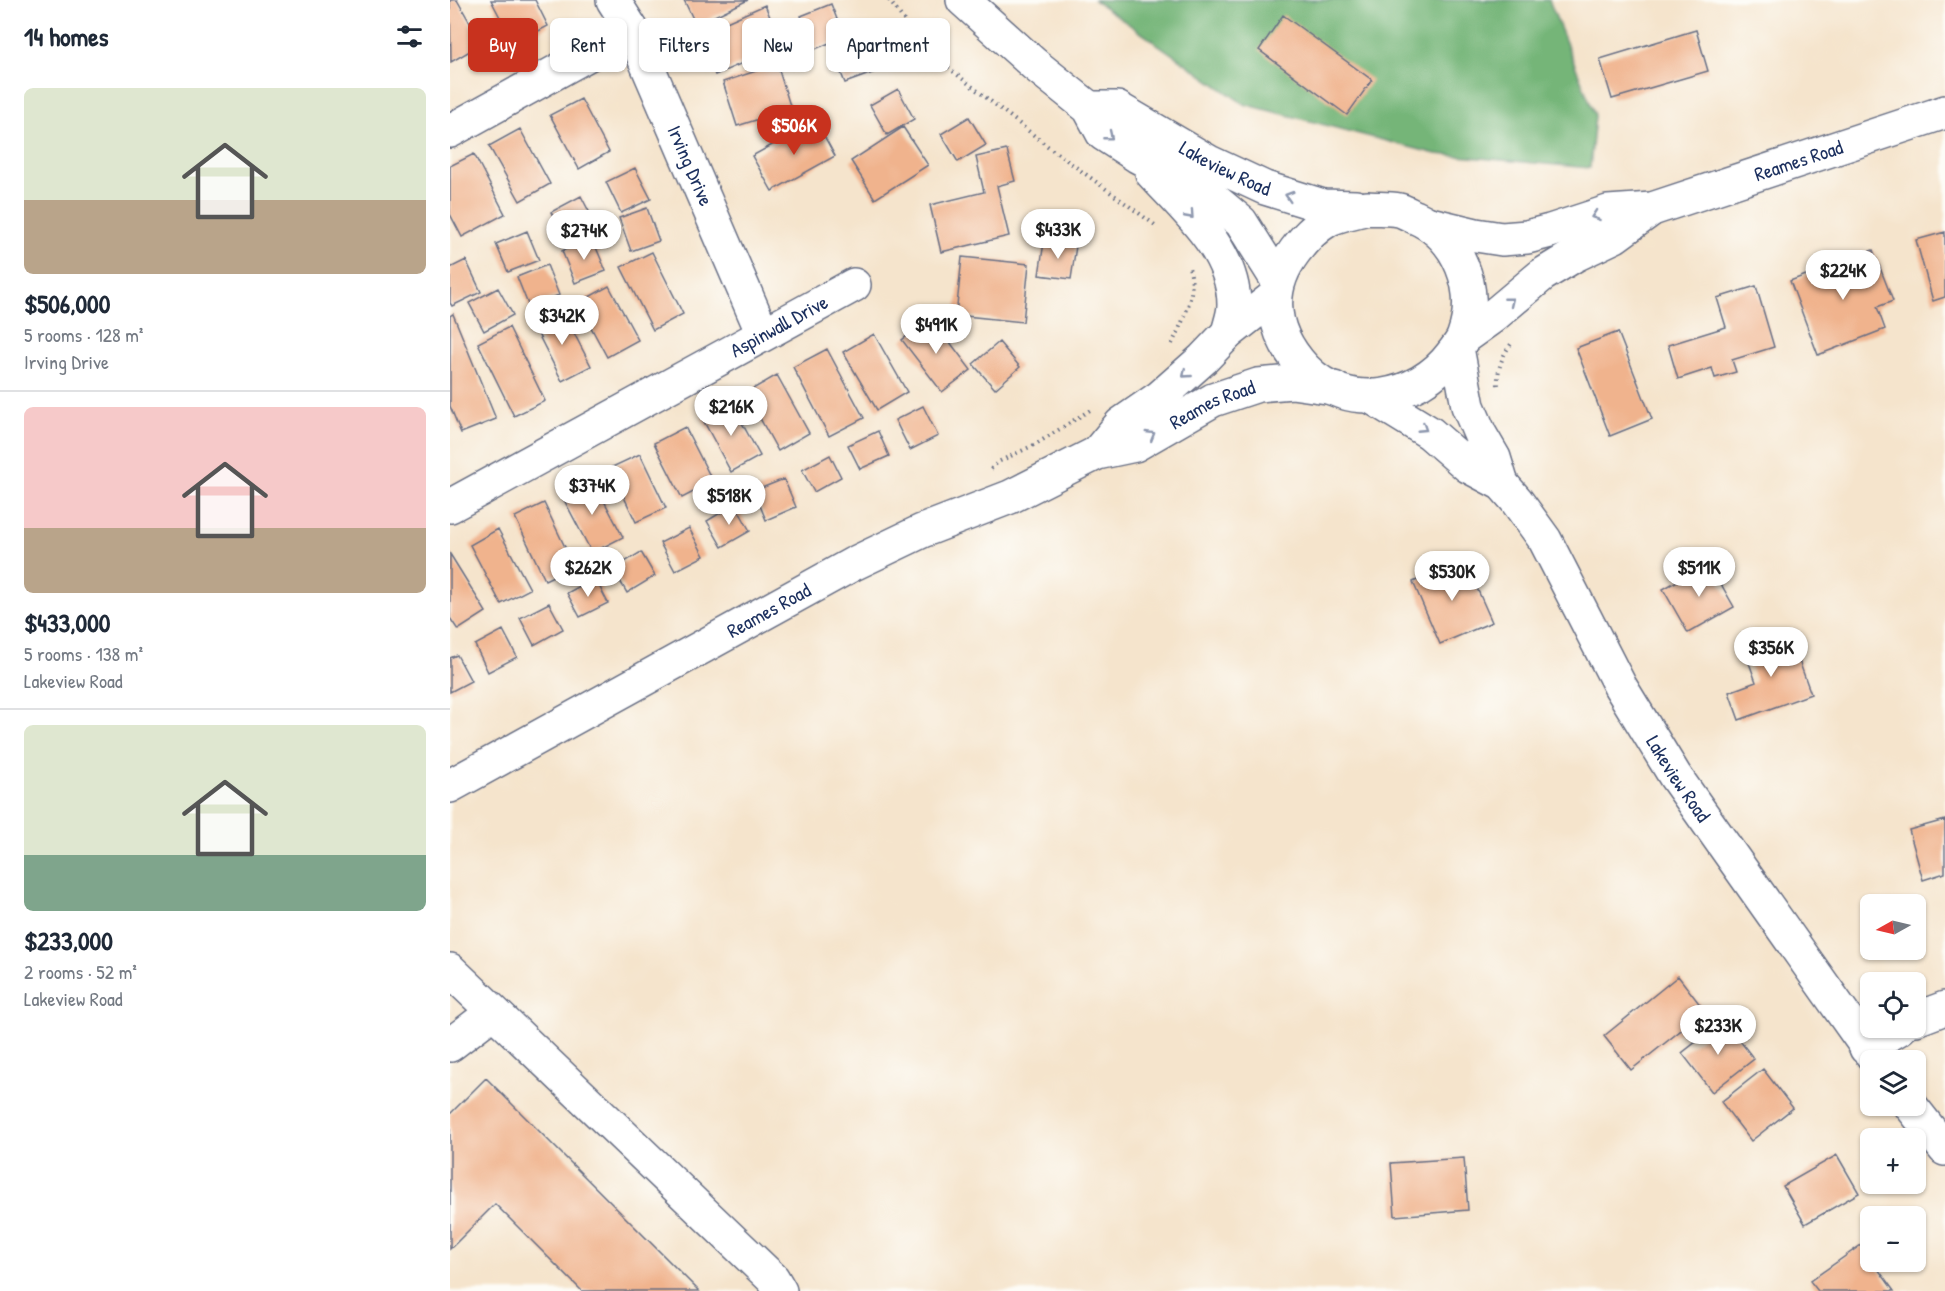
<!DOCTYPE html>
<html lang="en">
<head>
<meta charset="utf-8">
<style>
	:root { --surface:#fff; --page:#f2f2f3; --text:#1f2937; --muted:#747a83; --line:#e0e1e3; --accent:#c8321e }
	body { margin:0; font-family:"Patrick Hand",sans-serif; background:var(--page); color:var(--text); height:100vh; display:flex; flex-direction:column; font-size:22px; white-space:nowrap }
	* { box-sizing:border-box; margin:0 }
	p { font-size:20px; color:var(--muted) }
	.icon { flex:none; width:33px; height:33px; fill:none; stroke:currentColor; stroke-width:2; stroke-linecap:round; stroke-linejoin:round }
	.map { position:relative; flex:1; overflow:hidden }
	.side { display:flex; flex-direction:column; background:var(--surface); width:450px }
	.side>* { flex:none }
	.banner { position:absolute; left:18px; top:18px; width:570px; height:54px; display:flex; gap:12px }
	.needle { width:39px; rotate:262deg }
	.fabs { position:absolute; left:1410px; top:894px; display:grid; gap:12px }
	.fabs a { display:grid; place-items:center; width:66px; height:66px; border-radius:9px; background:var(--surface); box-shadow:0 2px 4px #0004; font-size:30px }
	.price { position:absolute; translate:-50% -51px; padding:0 14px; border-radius:21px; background:#fff; color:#222; font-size:20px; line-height:39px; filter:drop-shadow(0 2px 3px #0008) }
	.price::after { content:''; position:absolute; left:50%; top:36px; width:18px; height:14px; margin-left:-9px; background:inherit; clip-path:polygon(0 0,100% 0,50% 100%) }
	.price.active { background:var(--accent); color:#fff }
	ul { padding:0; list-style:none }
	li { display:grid; align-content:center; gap:12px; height:318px; padding:0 24px }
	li+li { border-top:2px solid var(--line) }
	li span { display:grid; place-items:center; height:186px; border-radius:9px; color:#555 }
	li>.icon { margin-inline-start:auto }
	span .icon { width:108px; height:108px; fill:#fffc; stroke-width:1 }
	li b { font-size:26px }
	h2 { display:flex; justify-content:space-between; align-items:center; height:72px; padding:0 24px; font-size:26px }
	.pill { padding:0 21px; border-radius:9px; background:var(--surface); box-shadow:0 2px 4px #0004; font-size:21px; line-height:54px }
	.pill.active { background:var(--accent); color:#fff }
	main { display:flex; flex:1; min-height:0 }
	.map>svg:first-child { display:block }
	.forest { fill:#74b578; stroke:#48726b; stroke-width:1.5 }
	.building { fill:#f0b38d }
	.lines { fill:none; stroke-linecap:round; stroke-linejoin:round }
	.minor-casing { stroke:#676e84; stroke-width:36 }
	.major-casing { stroke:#676e84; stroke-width:36 }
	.path { stroke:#676e84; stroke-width:4; stroke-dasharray:1.5 4.5; stroke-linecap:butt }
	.minor { stroke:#fff; stroke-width:33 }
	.major { stroke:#fff; stroke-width:33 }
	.oneway { stroke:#8d97ae }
	.labels { text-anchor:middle; stroke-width:6; stroke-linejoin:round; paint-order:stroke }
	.street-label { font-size:20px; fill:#1b2f5e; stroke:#fdfcf7 }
</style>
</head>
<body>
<main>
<section class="side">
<h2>14 homes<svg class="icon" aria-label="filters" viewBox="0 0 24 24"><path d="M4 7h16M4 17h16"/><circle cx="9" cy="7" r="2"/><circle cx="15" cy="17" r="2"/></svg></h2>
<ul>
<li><span style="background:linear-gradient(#dfe7d0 60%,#b9a48a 0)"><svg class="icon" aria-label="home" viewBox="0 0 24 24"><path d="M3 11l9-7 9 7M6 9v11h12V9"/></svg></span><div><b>$506,000</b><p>5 rooms · 128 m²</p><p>Irving Drive</p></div></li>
<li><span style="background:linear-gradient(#f6c9c9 65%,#b9a48a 0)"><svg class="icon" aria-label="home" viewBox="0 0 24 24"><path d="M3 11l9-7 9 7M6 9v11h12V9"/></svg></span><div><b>$433,000</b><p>5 rooms · 138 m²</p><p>Lakeview Road</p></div></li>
<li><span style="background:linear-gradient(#dfe7d0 70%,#7fa58c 0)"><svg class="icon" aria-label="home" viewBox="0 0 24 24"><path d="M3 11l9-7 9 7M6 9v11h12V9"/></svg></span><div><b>$233,000</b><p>2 rooms · 52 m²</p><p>Lakeview Road</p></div></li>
</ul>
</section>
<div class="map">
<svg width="1495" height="1291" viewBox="0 0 1495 1291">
	<rect width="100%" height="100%" fill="#fdfcf7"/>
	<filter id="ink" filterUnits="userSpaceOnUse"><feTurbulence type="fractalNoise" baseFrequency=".0167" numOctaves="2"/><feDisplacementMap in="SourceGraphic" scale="12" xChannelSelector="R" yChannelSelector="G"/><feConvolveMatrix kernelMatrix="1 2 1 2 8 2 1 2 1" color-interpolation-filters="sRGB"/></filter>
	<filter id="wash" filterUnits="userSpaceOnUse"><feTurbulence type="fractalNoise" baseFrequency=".008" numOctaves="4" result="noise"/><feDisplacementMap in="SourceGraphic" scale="24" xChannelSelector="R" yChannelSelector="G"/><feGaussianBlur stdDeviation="1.35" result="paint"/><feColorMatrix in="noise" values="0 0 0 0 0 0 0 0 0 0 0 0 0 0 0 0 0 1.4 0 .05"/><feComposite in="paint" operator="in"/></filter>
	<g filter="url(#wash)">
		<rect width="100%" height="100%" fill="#f5e4cc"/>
		<path class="forest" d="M644,0h455l46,115 -5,53 -154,-14 -192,-50z"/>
		<g id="blocks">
			<path class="building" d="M0,0h7l25,44 -31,18z
				M41,0h44l13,26 -34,18z
				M234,0h64l-52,25z
				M381,4l13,33 -29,12 -14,-33z
				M315,5l17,41 -67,29 -18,-40z
				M833,15l89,65 -25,35 -88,-65z
				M1246,30l12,41 -96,28 -12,-40z
				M412,39l13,33 -30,11 -13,-33z
				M327,64l14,45 -54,17 -14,-44z
				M448,89l16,30 -27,16 -17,-30z
				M131,99l28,53 -30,17 -29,-54z
				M519,117l17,28 -28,17 -17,-28z
				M366,121l19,35 -63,35 -20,-35z
				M453,127l25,38 -53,34 -24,-38z
				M70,129l30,55 -30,17 -31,-55z
				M557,150l8,31 -18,5 12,50 -68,16 -11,-47 54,-13 -8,-35z
				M24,154l31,60 -43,23 -12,-23v-48z
				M185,168l16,31 -30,14 -15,-31z
				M131,196l15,29 -29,16 -16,-29z
				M197,208l12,33 -28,10 -12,-33z
				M77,231l12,29 -31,12 -12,-28z
				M1495,232v65l-12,4 -17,-61z
				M142,238l14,33 -31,12 -13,-32z
				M594,242l32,4 -5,33 -32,-4z
				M1423,250l20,51 -16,6 8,22 -67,26 -28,-74z
				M202,252l31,62 -30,16 -32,-63z
				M512,257l67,7 -6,58 -67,-7z
				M16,260l15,32 -29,14 -2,-3v-35z
				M97,265l12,30 -30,12 -12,-30z
				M159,286l29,54 -31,17 -29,-54z
				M1306,286l18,61 -42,13 4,12 -21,6 -3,-10 -34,11 -10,-34 58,-18 -9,-29z
				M48,288l15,27 -29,16 -15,-28z
				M112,310l29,56 -29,15 -28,-55z
				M3,314l43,105 -35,14 -11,-27v-90z
				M481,317l40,53 -29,22 -40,-52z
				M59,327l36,74 -31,15 -36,-73z
				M1168,332l34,87 -42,17 -34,-88z
				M424,334l33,58 -30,18 -34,-58z
				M549,342l21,25 -25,22 -22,-25z
				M377,349l37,69 -35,18 -36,-69z
				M327,375l32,58 -31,18 -32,-58z
				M281,403l29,53 -29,16 -29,-54z
				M473,406l15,30 -28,14 -15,-30z
				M235,427l28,55 -31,16 -28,-55z
				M428,431l11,25 -29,13 -12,-24z
				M190,454l26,54 -30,14 -26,-54z
				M380,455l11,22 -27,15 -12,-22z
				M142,478l31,59 -31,16 -31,-59z
				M334,479l12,28 -30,13 -12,-29z
				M94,503l30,63 -29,14 -30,-63z
				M285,504l15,27 -28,16 -15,-26z
				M239,528l15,28 -29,15 -15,-28z
				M48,529l32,60 -29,15 -31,-59z
				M191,552l14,24 -28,17 -14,-24z
				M0,554l36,58 -28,18 -8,-12z
				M1014,559l28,63 -52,22 -27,-62z
				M1259,563l25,44 -46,26 -25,-44z
				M145,578l13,25 -28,14 -13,-24z
				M99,603l14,26 -29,16 -14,-27z
				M53,630l14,27 -29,15 -13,-27z
				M1339,633l22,61 -72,26 -10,-28 27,-10 -12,-33z
				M7,655l14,26 -21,11v-34z
				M1495,820v53l-22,7 -14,-50z
				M1228,976l27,35 -74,59 -27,-34z
				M1274,1020l30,39 -42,33 -30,-39z
				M1313,1069l30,39 -42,33 -30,-39z
				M36,1078l213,213h-117l-87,-87 -45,45v-135z
				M1387,1155l22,38 -54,31 -22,-38z
				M1014,1158l4,52 -73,6 -4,-53z
				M1411,1245l9,13v4h3l21,29h-76l-8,-10z"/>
		</g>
	</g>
	<g filter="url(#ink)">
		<use href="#blocks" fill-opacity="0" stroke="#676e84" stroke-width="1.5"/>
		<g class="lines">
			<g class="minor-casing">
				<g id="minor">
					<path id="s1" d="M163,0l19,30 131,304"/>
					<path d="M0,131l182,-101"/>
					<path id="s2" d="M0,506l404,-221"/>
					<path d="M0,970l323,309 7,12"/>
					<path d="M1466,1019l29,-11"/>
					<path d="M0,1045l43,-33"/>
					<path d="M1416,1048l34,-20"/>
				</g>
			</g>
			<g class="major-casing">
				<g id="major">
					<path d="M513,0l71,64 55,44 14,26 34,22 68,36 36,30 37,59"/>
					<path id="s3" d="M639,108h28l92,54 56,26 58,18 33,1"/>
					<path d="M702,173c34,37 82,78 82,132 0,9 -4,19 -6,28"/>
					<path d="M917,208c10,1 21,0 32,2 5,1 11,5 16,7 44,19 65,73 49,118 -2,7 -8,14 -12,19 -34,46 -105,59 -147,15 -33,-36 -41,-77 -10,-118 10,-13 19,-23 33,-31 11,-6 27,-8 39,-12z"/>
					<path id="s4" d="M980,224l46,11 26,4 25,-2 23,-6 58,-19 44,-3 293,-97"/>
					<path d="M1014,337l28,-20 50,-42 33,-20 40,-19 37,-27"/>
					<path d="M1007,348l11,58 12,28 14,24 8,26"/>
					<path id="s5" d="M923,398l57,35 38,33 34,18 14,16 29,40 75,146 55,90 201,284"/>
					<path d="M647,453l24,-29 39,-27 43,-38 25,-26 46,-36"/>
					<path id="s6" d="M0,786l403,-222 69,-33 88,-34 87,-44 38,-8 78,-45 45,-15 34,-3 42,6"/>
					<path d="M1461,1106l34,43"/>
				</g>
			</g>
			<path class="path" d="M439,0l20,27 41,42 100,79 105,77
				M722,344c11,-24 27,-52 16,-79
				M1048,385c-1,-15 4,-29 13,-41
				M541,469l7,-7 38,-18 54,-34"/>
			<use href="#minor" class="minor"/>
			<use href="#major" class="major"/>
		</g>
		<defs><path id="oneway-chevron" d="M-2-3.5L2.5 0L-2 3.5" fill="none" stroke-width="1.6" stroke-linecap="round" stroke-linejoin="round" transform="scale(1.5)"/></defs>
		<g class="oneway">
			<use href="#oneway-chevron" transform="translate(659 136) rotate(39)"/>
			<use href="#oneway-chevron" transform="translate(839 196) rotate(-163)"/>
			<use href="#oneway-chevron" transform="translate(740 215) rotate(48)"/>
			<use href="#oneway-chevron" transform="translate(1145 216) rotate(161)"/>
			<use href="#oneway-chevron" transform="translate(1060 301) rotate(-39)"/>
			<use href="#oneway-chevron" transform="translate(736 374) rotate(139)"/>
			<use href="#oneway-chevron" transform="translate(973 428) rotate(33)"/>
			<use href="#oneway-chevron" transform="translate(701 435) rotate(-31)"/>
		</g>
	</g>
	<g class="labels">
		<g class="street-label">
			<text dy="7" stroke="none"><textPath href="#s4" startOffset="382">Reames Road</textPath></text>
			<text dy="7" stroke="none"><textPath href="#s1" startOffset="183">Irving Drive</textPath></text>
			<text dy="7" stroke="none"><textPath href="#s3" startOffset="152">Lakeview Road</textPath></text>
			<text dy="7" stroke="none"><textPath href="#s2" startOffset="375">Aspinwall Drive</textPath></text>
			<text dy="7" stroke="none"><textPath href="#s6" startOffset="855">Reames Road</textPath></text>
			<text dy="7" stroke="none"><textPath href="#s6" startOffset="364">Reames Road</textPath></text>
			<text dy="7" stroke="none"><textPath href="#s5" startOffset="500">Lakeview Road</textPath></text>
		</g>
	</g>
</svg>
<div class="fabs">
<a><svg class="needle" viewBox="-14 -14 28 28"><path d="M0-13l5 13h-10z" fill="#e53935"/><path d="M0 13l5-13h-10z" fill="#747a83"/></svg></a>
<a><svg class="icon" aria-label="locate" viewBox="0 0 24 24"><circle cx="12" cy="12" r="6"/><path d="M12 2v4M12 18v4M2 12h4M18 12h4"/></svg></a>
<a><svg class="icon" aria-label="layers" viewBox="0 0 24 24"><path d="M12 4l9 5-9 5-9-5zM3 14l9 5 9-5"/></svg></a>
<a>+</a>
<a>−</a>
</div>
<b class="price active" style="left:344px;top:156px">$506K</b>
<b class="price" style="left:608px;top:260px">$433K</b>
<b class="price" style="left:134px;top:261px">$274K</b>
<b class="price" style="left:1393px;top:301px">$224K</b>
<b class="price" style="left:112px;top:346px">$342K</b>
<b class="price" style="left:486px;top:355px">$491K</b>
<b class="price" style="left:281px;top:437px">$216K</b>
<b class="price" style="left:142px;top:516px">$374K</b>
<b class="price" style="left:279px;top:526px">$518K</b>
<b class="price" style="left:138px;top:598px">$262K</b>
<b class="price" style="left:1249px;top:598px">$511K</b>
<b class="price" style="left:1002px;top:602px">$530K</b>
<b class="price" style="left:1321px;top:678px">$356K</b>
<b class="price" style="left:1268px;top:1056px">$233K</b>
<div class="banner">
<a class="pill active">Buy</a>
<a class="pill">Rent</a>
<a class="pill">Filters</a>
<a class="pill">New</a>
<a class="pill">Apartment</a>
</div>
</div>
</main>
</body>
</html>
